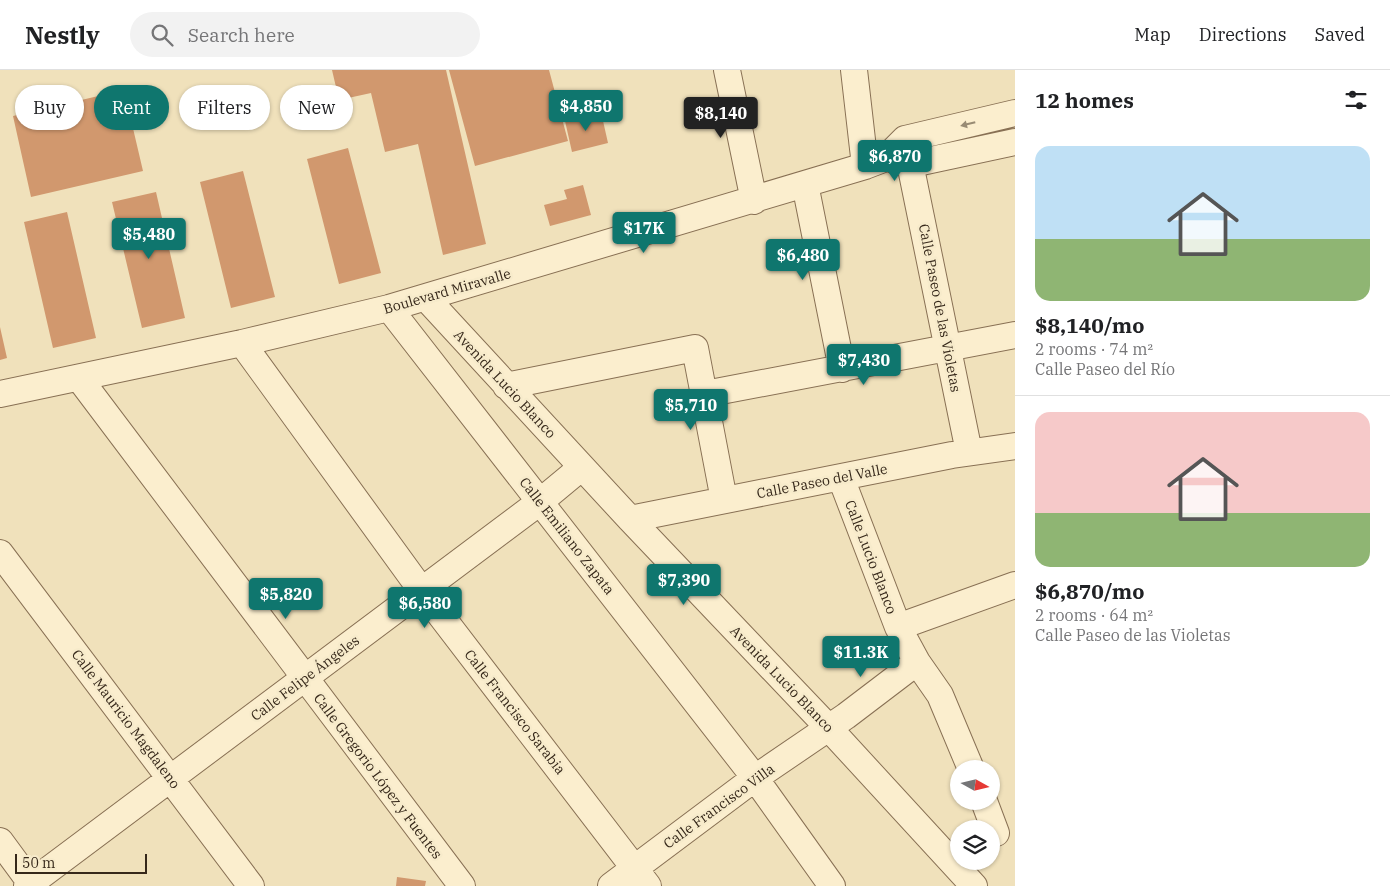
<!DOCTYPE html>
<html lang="en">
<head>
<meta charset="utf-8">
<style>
	:root { --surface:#fff; --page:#f2f2f2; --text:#202124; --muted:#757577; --line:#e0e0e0; --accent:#0f766e }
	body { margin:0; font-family:"IBM Plex Serif",serif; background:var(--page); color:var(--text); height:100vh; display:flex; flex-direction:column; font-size:19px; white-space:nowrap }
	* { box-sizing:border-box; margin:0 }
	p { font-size:16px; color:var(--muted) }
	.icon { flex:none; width:28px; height:28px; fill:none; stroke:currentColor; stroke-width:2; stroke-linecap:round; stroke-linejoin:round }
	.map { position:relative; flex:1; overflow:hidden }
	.drawer { display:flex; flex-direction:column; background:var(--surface); width:375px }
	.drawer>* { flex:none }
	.top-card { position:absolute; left:15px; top:15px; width:475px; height:45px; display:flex; gap:10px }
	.needle { width:32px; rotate:98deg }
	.controls { position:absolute; left:950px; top:690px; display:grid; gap:10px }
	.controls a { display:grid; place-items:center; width:50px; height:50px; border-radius:50%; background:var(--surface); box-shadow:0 1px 4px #0004; font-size:25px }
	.scale { position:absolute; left:15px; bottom:12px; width:132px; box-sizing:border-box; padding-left:5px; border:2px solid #36281a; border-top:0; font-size:14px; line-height:18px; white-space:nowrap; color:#36281a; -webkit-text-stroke:4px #f7ebcb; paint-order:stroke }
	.price { position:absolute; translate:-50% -42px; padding:0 11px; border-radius:5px; background:var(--accent); color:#fff; font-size:16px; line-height:32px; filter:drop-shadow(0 1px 2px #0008) }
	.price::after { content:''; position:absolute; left:50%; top:30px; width:15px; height:11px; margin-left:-8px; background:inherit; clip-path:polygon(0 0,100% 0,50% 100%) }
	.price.on { background:#222; color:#fff }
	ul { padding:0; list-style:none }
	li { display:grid; align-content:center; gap:10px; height:265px; padding:0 20px }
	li+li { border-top:1px solid var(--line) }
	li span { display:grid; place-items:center; height:155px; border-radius:15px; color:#555 }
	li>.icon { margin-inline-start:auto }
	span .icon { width:90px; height:90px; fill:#fffc; stroke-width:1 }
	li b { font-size:21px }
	h2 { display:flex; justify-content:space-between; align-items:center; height:60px; padding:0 20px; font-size:21px }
	.pill { padding:0 18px; border-radius:22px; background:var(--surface); box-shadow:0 1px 4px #0004; font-size:18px; line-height:45px }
	.pill.on { background:var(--accent); color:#fff }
	header { display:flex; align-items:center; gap:30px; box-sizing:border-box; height:70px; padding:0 25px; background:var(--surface); border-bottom:1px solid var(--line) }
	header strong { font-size:24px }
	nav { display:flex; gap:28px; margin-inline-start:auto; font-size:18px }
	.search { width:350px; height:45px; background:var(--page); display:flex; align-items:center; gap:12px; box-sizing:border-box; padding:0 18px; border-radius:28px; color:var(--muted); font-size:19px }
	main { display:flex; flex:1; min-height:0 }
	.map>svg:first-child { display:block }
	.building { fill:#d1986e }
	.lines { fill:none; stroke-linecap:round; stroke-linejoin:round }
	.minor-casing { stroke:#887054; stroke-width:28 }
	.minor { stroke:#fbeece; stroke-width:26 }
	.oneway { fill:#988b74 }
	.labels { text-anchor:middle; stroke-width:5; stroke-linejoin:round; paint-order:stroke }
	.street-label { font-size:14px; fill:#36281a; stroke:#f7ebcb }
</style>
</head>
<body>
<header>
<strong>Nestly</strong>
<div class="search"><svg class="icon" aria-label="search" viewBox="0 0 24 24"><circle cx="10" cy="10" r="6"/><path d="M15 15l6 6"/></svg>Search here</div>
<nav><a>Map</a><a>Directions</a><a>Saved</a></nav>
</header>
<main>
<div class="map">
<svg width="1015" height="816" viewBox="0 0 1015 816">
	<rect width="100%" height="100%" fill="#f0e1bb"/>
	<path class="building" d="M332,0h114l40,174 -43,11 -25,-111 -33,8 -14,-59 -32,7z
		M449,0h100l19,71 -93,25z
		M124,20l19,81 -112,26 -18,-81z
		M601,42l7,31 -36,9 -7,-31z
		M348,78l33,125 -42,11 -32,-125z
		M243,101l32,126 -44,11 -31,-126z
		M583,115l8,30 -41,11 -6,-21 23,-6 -3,-9z
		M156,122l29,126 -43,10 -30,-126z
		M67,142l29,126 -43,10 -29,-126z
		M0,257l7,31 -7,2z
		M397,807l29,4 -1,5h-29z"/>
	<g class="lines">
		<g class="minor-casing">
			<path id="minor" d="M727,0l27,131
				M854,0l11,96
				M905,69l64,313
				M896,91l16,3 103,-22
				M805,114l37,185
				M426,228l204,221 196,206 148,161
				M389,238l366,470 77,108
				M242,273l180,248 226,295
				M79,308l383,508
				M506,316l189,-38 29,152
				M0,324l242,-51 147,-35 476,-142 21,-8 19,-19 110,-26
				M705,324l310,-59
				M841,408l57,149 19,35 23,33 31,74
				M630,449l322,-64 63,-9
				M0,483l251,333
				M898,557l117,-42
				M984,731l12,32
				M0,771l33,45
				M27,816l514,-385 41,-34
				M611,816l144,-108 91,-62 71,-54"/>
		</g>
		<use href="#minor" class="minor"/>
	</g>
	<defs><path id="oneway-solid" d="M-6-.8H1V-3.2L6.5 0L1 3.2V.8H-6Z" transform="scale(1.25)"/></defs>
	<use class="oneway" href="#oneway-solid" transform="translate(968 54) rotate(166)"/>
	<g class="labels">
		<g class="street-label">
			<text transform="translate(447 221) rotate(-16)" y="5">Boulevard Miravalle</text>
			<text transform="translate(940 238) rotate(79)" y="5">Calle Paseo de las Violetas</text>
			<text transform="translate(505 314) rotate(47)" y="5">Avenida Lucio Blanco</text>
			<text transform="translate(822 411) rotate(-11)" y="5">Calle Paseo del Valle</text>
			<text transform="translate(567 466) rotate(52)" y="5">Calle Emiliano Zapata</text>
			<text transform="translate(871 487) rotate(69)" y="5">Calle Lucio Blanco</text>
			<text transform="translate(305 608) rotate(-37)" y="5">Calle Felipe Ángeles</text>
			<text transform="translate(782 609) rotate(46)" y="5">Avenida Lucio Blanco</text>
			<text transform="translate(515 642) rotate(52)" y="5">Calle Francisco Sarabia</text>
			<text transform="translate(126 649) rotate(53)" y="5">Calle Mauricio Magdaleno</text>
			<text transform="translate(378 706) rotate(53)" y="5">Calle Gregorio López y Fuentes</text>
			<text transform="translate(719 736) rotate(-36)" y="5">Calle Francisco Villa</text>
		</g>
	</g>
</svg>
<div class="controls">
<a><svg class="needle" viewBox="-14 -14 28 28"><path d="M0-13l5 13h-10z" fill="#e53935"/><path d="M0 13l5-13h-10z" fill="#757577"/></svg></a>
<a><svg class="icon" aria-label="layers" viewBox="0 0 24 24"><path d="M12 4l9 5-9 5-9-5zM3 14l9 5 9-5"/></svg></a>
</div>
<div class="scale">50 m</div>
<b class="price" style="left:586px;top:62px">$4,850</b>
<b class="price on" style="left:721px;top:69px">$8,140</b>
<b class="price" style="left:895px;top:112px">$6,870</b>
<b class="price" style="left:644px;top:184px">$17K</b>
<b class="price" style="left:149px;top:190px">$5,480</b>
<b class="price" style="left:803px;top:211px">$6,480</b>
<b class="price" style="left:864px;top:316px">$7,430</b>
<b class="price" style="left:691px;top:361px">$5,710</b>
<b class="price" style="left:684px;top:536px">$7,390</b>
<b class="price" style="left:286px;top:550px">$5,820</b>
<b class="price" style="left:425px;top:559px">$6,580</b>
<b class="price" style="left:861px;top:608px">$11.3K</b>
<div class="top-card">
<a class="pill">Buy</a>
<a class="pill on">Rent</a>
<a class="pill">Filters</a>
<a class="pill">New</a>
</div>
</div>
<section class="drawer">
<h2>12 homes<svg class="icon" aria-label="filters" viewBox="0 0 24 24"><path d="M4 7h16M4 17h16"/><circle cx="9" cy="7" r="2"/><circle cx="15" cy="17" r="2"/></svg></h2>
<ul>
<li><span style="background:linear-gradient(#bfe0f5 60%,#8fb573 0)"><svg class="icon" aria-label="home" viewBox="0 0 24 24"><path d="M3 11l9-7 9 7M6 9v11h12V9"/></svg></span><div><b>$8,140/mo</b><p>2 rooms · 74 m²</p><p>Calle Paseo del Río</p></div></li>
<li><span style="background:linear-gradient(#f6c9c9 65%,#8fb573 0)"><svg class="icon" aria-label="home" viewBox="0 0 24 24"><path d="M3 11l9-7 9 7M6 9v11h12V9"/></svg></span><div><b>$6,870/mo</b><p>2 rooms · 64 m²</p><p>Calle Paseo de las Violetas</p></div></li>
</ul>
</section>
</main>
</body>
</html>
